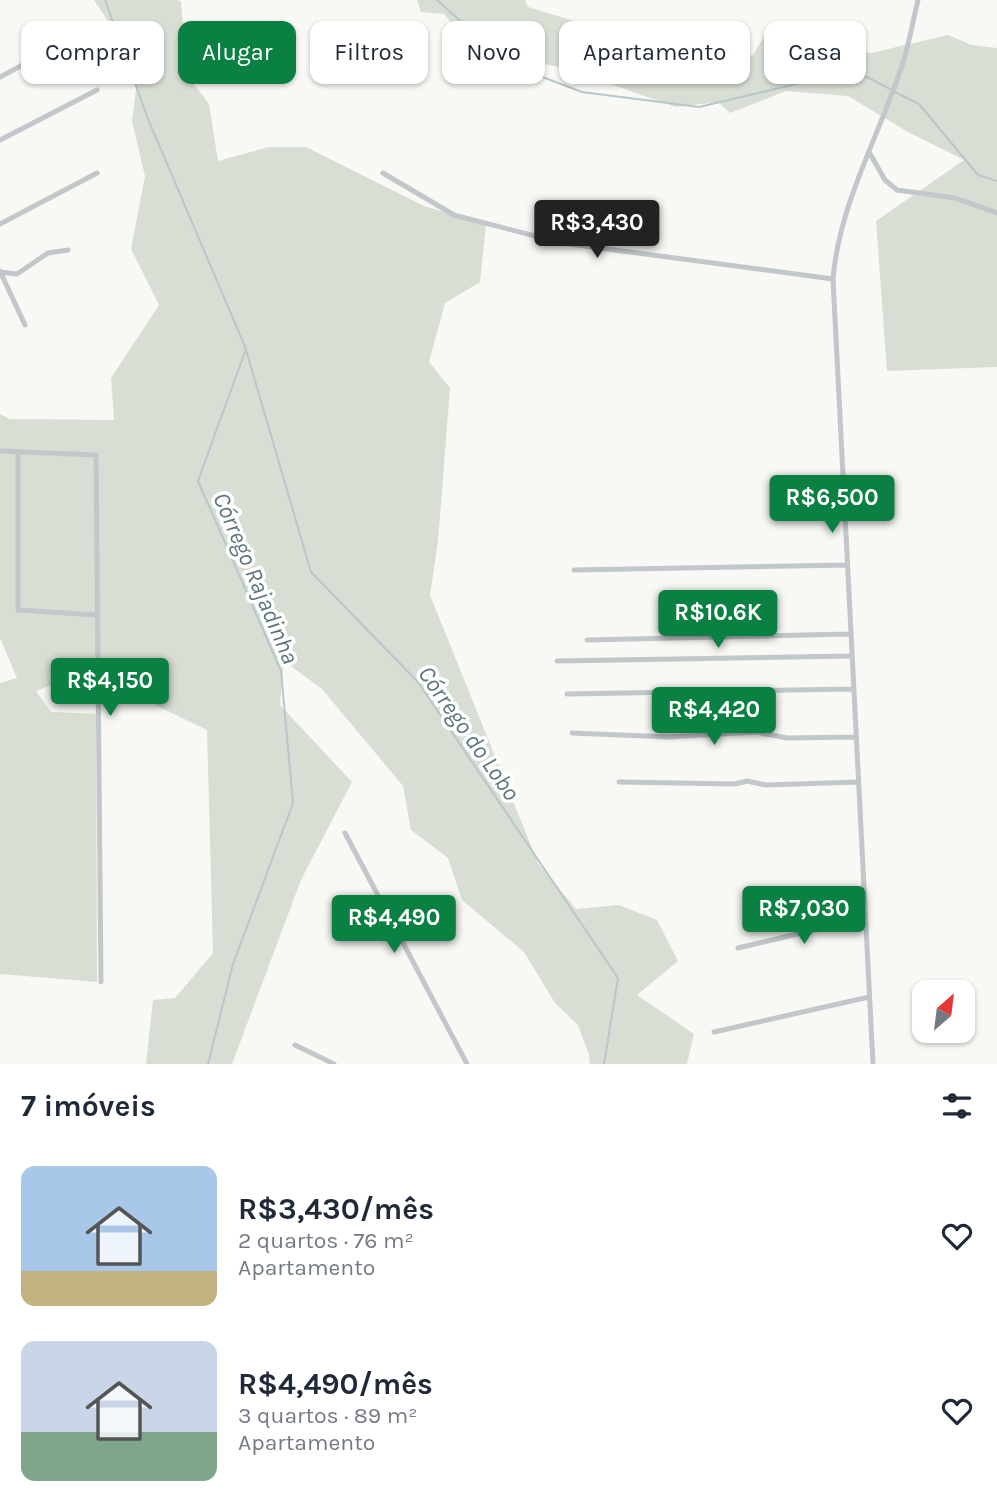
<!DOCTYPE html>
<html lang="pt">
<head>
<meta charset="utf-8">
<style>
	:root { --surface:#fff; --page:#f2f2f3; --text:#1f2937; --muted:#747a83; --accent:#0b8043 }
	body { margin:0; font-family:Karla,sans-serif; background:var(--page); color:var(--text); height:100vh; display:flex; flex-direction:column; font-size:26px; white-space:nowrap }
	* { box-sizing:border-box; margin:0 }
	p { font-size:23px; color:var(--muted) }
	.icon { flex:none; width:38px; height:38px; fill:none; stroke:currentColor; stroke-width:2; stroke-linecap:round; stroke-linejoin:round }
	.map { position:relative; height:1064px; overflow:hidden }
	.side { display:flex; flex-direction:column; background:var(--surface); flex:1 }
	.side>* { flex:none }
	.hud { position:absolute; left:21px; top:21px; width:956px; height:63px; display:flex; gap:14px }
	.needle { width:46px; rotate:28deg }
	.controls { position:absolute; left:912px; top:980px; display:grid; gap:14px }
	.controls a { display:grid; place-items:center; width:63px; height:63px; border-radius:14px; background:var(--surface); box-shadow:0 2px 5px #0004; font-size:35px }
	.price { position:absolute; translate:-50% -60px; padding:0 16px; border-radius:7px; background:var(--accent); color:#fff; font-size:23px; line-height:46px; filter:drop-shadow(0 2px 4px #0008) }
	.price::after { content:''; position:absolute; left:50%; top:42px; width:21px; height:16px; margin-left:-10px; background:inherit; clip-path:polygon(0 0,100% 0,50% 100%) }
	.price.on { background:#222; color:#fff }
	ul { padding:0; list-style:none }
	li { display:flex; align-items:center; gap:21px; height:175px; padding:0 21px }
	li span { display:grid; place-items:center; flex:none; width:196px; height:140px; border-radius:14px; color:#555 }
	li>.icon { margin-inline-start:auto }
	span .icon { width:84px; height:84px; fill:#fffc; stroke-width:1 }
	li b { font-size:30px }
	h2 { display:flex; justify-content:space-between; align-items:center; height:84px; padding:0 21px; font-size:30px }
	.tag { padding:0 24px; border-radius:14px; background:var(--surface); box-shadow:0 2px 5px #0004; font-size:24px; line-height:63px }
	.tag.on { background:var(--accent); color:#fff }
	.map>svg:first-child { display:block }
	.green { fill:#d9ded4 }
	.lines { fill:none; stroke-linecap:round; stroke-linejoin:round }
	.stream { stroke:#b7c7ca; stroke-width:2 }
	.minor { stroke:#c1c7ca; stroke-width:5 }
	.labels { text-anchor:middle; stroke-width:7; stroke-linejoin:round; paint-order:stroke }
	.water-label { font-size:24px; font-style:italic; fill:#5c777c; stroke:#fff }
</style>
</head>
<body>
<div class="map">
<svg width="997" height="1064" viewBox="0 0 997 1064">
	<rect width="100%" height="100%" fill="#f8f8f5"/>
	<path class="green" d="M94,0h84l3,2 6,73 22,29 9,57 51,-14h37l118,59 62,19 -6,57 -35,21 -16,59 21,26 -12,153 -8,54 108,268 38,46 43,-4 38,15 21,41 -41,34 57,39 -7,30h-97l-1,-9 -11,-30 -23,-22 -31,-51 -62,-52 -14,-42 -37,-28 -8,-44 -81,-97 -38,-28 -4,44 72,77 -51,98 -69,184h-86l7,-64 22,-2 38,-45 -6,-223 -120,-58 -51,19 15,21 45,2 1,268 -97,-8v-291l17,-5 -17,-40v-224l10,5 104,1 -3,-42 48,-73 -28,-56 14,-73 -13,-55 7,-54z
		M417,0h108l3,7 95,29 47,31 83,-12 13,-22 52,28 18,-12 35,4 77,-18 24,10 25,3v319l-110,4 -11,-150 88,-61 -56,-28 -60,-36 -62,-5 -56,22 -12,-11 -42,5 -111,-39 -51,-10 -29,5 -41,-49 -23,-2z"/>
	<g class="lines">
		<path class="stream" d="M105,0l43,119 98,230 -48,132 83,190 12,132 -60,161 -25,100
			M437,0l71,64 74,28 117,15 110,-26 31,-18 50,26
			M895,92l24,12 59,71 19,6
			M246,350l65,222 107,110 200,296 -14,86"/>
		<path class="minor" d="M0,77l58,-31
			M0,140l97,-50
			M869,152l16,28 12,10 58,8 42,15
			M383,173l71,42 108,28 271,36
			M0,224l97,-51
			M0,271l25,54
			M0,272l17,2 31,-21 20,-3
			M0,451l96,4 5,527
			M18,452v158l78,5
			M574,570l273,-5
			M587,640l263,-6
			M557,661l294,-5
			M567,694l286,-5
			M572,733l97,4 87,-5 31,6 68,-1
			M619,782l116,2 12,-3 19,4 92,-3
			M345,833l122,231
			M738,948l127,-30
			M714,1032l155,-35
			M295,1045l39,19
			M873,1064l-40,-785c6,-75 47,-145 70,-216 6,-20 10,-42 15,-63"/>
	</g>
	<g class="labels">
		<g class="water-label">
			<text transform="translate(256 578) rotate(67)" y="8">Córrego Rajadinha</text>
			<text transform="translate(469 733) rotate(55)" y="8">Córrego do Lobo</text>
		</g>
	</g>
</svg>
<div class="controls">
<a><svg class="needle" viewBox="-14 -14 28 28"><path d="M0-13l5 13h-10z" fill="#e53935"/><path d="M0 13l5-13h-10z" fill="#747a83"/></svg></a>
</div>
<b class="price on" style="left:597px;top:260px">R$3,430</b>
<b class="price" style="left:832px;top:535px">R$6,500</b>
<b class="price" style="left:718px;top:650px">R$10.6K</b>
<b class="price" style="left:110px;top:718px">R$4,150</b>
<b class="price" style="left:714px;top:747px">R$4,420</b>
<b class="price" style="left:804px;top:946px">R$7,030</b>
<b class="price" style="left:394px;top:955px">R$4,490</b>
<div class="hud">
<a class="tag">Comprar</a>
<a class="tag on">Alugar</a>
<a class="tag">Filtros</a>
<a class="tag">Novo</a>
<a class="tag">Apartamento</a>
<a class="tag">Casa</a>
</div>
</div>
<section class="side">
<h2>7 imóveis<svg class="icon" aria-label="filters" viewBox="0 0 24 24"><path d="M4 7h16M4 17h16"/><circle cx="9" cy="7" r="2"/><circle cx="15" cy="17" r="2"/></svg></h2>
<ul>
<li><span style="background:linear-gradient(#a9c7e8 75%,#c2b280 0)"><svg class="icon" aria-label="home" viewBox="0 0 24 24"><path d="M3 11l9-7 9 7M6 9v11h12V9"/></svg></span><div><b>R$3,430/mês</b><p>2 quartos · 76 m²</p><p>Apartamento</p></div><svg class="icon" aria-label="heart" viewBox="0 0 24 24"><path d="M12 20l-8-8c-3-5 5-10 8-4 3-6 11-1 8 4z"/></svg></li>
<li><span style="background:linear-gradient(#c9d6e8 65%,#7fa58c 0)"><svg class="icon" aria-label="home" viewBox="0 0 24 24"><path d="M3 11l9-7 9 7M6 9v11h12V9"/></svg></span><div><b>R$4,490/mês</b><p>3 quartos · 89 m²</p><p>Apartamento</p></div><svg class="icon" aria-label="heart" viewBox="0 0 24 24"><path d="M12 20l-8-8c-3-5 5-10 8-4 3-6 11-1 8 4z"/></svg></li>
</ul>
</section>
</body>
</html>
